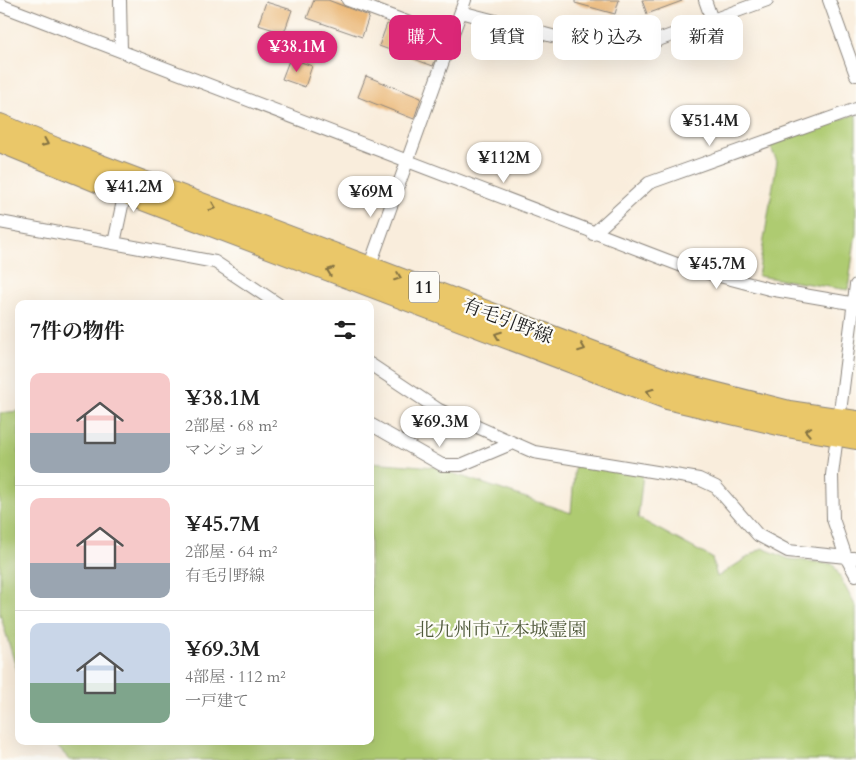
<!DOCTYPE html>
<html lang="ja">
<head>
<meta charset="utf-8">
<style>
	:root { --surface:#fff; --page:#f2f2f2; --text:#222; --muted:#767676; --line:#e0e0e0; --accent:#db2777 }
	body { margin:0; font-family:Cardo,"Noto Serif JP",serif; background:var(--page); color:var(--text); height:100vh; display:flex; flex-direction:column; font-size:19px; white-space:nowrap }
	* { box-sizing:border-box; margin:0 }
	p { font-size:16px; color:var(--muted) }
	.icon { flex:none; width:28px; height:28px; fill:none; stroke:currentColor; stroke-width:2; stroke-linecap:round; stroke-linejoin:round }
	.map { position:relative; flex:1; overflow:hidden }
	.side { position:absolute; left:15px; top:300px; width:359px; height:445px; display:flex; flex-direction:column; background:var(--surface); border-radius:10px; box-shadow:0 5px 20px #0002 }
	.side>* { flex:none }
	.hud { position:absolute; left:389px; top:15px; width:391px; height:45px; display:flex; gap:10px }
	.price { position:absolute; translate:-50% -42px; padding:0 11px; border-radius:18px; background:#fff; color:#222; font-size:16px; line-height:32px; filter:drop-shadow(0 1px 2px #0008) }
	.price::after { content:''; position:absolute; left:50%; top:30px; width:15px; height:11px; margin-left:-8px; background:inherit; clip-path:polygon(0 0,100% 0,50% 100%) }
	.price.selected { background:var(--accent); color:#fff }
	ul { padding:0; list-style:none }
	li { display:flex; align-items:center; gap:15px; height:125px; padding:0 15px }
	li+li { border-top:1px solid var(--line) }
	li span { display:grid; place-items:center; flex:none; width:140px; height:100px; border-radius:10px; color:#555 }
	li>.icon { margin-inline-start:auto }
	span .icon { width:60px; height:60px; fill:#fffc; stroke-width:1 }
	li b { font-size:21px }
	h2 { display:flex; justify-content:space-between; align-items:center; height:60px; padding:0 15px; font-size:21px }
	.tag { padding:0 18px; border-radius:10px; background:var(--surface); box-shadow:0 5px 20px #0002; font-size:18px; line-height:45px }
	.tag.selected { background:var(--accent); color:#fff }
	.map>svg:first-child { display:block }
	.green { fill:#aecb71; stroke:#657446 }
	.building { fill:#ebb97a }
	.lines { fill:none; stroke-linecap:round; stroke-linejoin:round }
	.street-casing { stroke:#8a847c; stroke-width:14 }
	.primary-casing { stroke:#8a847c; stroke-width:22 }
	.street { stroke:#fff; stroke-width:12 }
	.primary { stroke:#eac769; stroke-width:20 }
	.oneway { stroke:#837242 }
	.labels { text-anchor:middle; stroke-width:4.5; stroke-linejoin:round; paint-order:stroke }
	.shield { fill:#fdfcf7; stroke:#605f5e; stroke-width:1 }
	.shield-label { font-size:18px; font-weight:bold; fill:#1c1c1c }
	.street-label { font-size:19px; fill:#1c1c1c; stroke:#fdfcf7 }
	.park-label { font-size:19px; fill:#4f593a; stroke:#fdfcf7 }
</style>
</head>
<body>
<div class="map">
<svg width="856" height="760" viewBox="0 0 856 760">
	<rect width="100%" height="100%" fill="#fdfcf7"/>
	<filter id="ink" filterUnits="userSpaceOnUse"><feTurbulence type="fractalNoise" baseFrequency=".02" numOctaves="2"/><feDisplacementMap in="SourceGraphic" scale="10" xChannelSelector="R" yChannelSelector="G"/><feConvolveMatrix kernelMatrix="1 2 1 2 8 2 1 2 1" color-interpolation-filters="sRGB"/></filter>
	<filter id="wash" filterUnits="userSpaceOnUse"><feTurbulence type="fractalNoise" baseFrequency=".0096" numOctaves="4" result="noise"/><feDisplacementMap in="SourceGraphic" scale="20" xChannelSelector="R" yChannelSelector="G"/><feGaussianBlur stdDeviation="1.12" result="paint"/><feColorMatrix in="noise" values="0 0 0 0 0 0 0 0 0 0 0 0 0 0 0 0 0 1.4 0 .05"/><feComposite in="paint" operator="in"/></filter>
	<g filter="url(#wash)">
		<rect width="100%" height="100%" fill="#f9eddc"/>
		<path class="green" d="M856,114v118l-8,58 -90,-14 19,-115 -8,-17z
			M19,411v266l-19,-63v-201z
			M370,462l64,5 137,46 4,-49 68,9 -5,45 74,40 5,19 45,-29 27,11 44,5 23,43v153h-786l-18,-19h318z"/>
		<g id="blocks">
			<path class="building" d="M314,0h14l41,16 -7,21 -55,-19z
				M575,0h44l-4,14 -40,-11z
				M642,0h40v1l-35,13z
				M266,2l26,8 -8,23 -26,-8z
				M387,24l54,20 -8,22 -54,-20z
				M290,58l22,8 -7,21 -23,-8z
				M366,76l55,22 -7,21 -56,-22z"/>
		</g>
	</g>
	<g filter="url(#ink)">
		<use href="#blocks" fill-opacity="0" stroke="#8a847c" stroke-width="1"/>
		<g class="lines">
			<g class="street-casing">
				<path id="street" d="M120,0l1,51
					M348,0l102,38
					M705,0l7,20
					M829,0l27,75
					M0,5l682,261 87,23 87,15
					M461,12l144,38h26l136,-50
					M0,222l215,40 63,42
					M593,234l56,-51 207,-74
					M114,243l12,-56
					M367,273l98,-273
					M856,285l-24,190 1,44 13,38 10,18
					M370,364l69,46 95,42 165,27 17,8 42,48 30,16 68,7
					M370,424l72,41h19l52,-22"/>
			</g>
			<g class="primary-casing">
				<path id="primary" d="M0,124l56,24 618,234 115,29 67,10
					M0,142l124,51 543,206 120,28 69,12"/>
			</g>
			<use href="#street" class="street"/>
			<use href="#primary" class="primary"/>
		</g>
		<defs><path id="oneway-chevron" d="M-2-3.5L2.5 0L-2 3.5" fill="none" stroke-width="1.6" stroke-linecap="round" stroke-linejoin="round" transform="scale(1.25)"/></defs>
		<g class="oneway">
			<use href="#oneway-chevron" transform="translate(45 143) rotate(24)"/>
			<use href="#oneway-chevron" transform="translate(213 207) rotate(21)"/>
			<use href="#oneway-chevron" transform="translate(330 271) rotate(-159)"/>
			<use href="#oneway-chevron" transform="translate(398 277) rotate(21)"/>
			<use href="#oneway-chevron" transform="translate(498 335) rotate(-159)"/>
			<use href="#oneway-chevron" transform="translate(582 348) rotate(21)"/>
			<use href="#oneway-chevron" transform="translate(650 392) rotate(-159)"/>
			<use href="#oneway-chevron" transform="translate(808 431) rotate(-169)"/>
		</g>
	</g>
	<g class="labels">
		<rect class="shield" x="409" y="271.5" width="30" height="31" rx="4"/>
		<g class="shield-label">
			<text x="424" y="293">11</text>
		</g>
		<g class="street-label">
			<text transform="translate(508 320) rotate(21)" y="7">有毛引野線</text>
		</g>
		<g class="park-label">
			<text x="501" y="636">北九州市立本城霊園</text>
		</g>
	</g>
</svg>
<b class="price selected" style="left:297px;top:73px">¥38.1M</b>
<b class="price" style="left:710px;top:147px">¥51.4M</b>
<b class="price" style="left:504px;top:184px">¥112M</b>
<b class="price" style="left:134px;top:213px">¥41.2M</b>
<b class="price" style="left:371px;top:218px">¥69M</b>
<b class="price" style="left:717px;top:290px">¥45.7M</b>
<b class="price" style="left:440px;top:448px">¥69.3M</b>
<div class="hud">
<a class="tag selected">購入</a>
<a class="tag">賃貸</a>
<a class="tag">絞り込み</a>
<a class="tag">新着</a>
</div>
<section class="side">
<h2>7件の物件<svg class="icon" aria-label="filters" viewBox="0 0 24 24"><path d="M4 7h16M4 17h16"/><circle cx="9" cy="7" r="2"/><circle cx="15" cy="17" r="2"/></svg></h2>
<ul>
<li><span style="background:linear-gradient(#f6c9c9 60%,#9aa5b1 0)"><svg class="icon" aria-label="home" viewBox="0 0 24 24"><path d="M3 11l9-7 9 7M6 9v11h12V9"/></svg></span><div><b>¥38.1M</b><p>2部屋 · 68 m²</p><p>マンション</p></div></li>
<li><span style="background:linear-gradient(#f6c9c9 65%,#9aa5b1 0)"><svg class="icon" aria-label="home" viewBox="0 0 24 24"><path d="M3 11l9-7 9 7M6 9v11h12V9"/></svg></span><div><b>¥45.7M</b><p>2部屋 · 64 m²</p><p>有毛引野線</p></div></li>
<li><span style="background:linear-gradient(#c9d6e8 60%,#7fa58c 0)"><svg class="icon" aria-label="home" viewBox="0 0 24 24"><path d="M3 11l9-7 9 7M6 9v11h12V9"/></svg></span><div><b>¥69.3M</b><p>4部屋 · 112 m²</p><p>一戸建て</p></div></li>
</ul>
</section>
</div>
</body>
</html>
